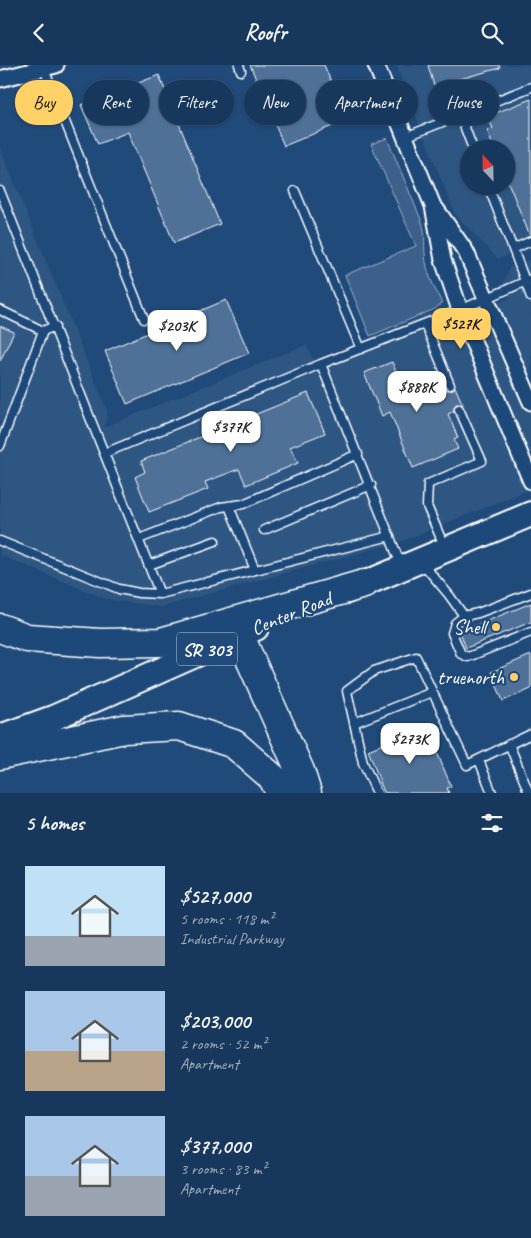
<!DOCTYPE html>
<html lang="en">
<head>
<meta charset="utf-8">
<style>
	:root { --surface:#17385c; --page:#203f62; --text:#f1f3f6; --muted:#9eacbb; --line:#365272; --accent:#ffd166 }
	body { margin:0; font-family:Caveat,sans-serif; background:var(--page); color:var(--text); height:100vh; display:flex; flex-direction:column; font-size:19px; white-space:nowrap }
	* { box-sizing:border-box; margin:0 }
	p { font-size:16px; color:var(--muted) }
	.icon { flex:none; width:28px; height:28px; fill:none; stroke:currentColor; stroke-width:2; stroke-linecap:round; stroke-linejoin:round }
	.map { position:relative; height:728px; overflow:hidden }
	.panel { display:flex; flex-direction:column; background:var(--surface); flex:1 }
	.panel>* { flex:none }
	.hud { position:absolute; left:15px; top:15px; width:501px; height:45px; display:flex; gap:10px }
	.needle { width:32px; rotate:338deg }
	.buttons { position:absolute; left:460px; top:75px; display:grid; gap:10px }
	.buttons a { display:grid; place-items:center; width:55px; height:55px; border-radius:50%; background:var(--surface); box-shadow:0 1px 4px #0004,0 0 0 1px var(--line); font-size:25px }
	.price { position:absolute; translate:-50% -42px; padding:0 11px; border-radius:10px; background:#fff; color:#222; font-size:16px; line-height:32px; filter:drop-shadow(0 1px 2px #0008) }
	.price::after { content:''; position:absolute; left:50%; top:30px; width:15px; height:11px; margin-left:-8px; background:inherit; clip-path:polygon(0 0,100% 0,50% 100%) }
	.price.selected { background:var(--accent); color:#111 }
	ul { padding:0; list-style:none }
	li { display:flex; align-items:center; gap:15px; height:125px; padding:0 25px }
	li span { display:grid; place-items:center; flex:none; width:140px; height:100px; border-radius:0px; color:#555 }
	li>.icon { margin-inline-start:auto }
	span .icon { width:60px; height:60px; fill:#fffc; stroke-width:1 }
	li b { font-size:21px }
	h2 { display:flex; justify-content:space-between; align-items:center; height:60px; padding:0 25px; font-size:21px }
	.chip { padding:0 18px; border-radius:22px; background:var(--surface); box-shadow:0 1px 4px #0004,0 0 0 1px var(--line); font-size:18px; line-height:45px }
	.chip.selected { background:var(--accent); color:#111 }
	header { display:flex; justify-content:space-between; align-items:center; height:65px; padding:0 25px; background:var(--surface); font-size:22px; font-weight:600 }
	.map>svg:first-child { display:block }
	.built { fill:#2e5683; fill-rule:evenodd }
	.green { fill:#3c618b; stroke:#9eb0c5 }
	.building { fill:#507197; stroke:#fff }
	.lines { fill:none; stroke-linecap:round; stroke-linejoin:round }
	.lane-casing { stroke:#fff; stroke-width:11 }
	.street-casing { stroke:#fff; stroke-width:19 }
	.primary-casing { stroke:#fff; stroke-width:28 }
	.highway-casing { stroke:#fff; stroke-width:31 }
	.lane { stroke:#1f4a7a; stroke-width:8 }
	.street { stroke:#1f4a7a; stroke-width:15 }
	.primary { stroke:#1f4a7a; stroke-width:24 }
	.highway { stroke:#1f4a7a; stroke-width:28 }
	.poi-dot { fill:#ffd166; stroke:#1f4a7a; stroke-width:2 }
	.labels { text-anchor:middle; stroke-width:4.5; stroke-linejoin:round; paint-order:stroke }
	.shield { fill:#1f4a7a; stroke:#bcc9d7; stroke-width:1 }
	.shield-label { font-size:19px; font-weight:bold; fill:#fff }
	.street-label { font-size:20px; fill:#fff; stroke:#1f4a7a }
	.poi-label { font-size:20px; fill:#fff; stroke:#1f4a7a; text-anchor:end }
</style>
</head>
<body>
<header><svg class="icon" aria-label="back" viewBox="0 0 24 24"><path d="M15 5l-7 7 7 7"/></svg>Roofr<svg class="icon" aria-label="search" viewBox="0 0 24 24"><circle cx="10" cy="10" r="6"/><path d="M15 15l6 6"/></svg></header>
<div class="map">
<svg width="531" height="728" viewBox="0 0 531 728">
	<rect width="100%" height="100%" fill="#1f4a7a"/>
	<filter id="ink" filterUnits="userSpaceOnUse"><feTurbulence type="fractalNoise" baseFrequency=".02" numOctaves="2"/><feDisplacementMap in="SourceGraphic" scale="10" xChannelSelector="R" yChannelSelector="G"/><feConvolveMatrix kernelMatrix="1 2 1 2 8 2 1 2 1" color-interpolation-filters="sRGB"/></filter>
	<g filter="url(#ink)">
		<path class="built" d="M396,0h135v181l-33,13 -43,-45zM469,84h37v37h-37z
			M0,83l108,265 -4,14 202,-82 9,17 130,-55 6,15 59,-24 -7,-16 7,-15 21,-8v230l-129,52 -241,66 -55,-8 -106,-44z"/>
		<path class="green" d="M387,73l35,84c4,13 2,19 3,32 1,18 9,33 17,49l-7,6 -65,27 -25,-61 71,-29 -45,-102z"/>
		<path class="building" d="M250,0h74l23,55 -63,26z
			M428,0h71l1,3 -66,18z
			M159,10l61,149 -46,19 -46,-111 -30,12 -17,-39z
			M531,34v136l-1,1 -24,-59v-28h-12l-7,-19 6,-1 -5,-13z
			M226,235l23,53 -122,51 -22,-53z
			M0,261l14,6 -14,29z
			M392,297l10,25 30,-12 6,15 7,-3 2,3h5l3,-3 8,18 -7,-1 -2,4v3l-6,3 10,24 -4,2 4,9 -45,19 -23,-56 -8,4 -18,-43z
			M308,328l17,40 -35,14 8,16 -52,22 -7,-16 -34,13 3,7 -59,23 -14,-35 10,-5 -4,-11z
			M531,538v19l-65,26 -6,-16z
			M531,590v34l-28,12 -12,-29z
			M426,661l25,60 -4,2 2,5h-61l-4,-1 -16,-42z"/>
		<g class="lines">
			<g class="lane-casing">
				<path id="lane" d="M239,0l2,6
					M44,4l100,250
					M460,50l13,34
					M405,72l126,-50
					M488,121l25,63 18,-8
					M0,126l160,403 230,-58
					M295,126l66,158
					M513,184l18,48
					M0,245l43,21 12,-5
					M425,259l25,61
					M321,299l139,-54 71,-31
					M0,381l43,-115
					M105,388l216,-89 80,201
					M229,441l26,64
					M264,465l107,-45
					M139,474l82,-32 22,-3 115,-50
					M0,476l119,48 20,4 21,1
					M445,483l-18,-42 1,-22 54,-23 -23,-52
					M423,499l26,31 15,21 14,-3 53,-20
					M149,500l66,-24
					M464,551l-9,7 -3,10 9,21 7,3 63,-25
					M354,658l78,-31
					M509,679l20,49
					M479,695l13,33
					M377,728l-14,-30 -16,-72 27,-20 42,-14 51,108 64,-31"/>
			</g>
			<g class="street-casing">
				<path id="street" d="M376,0l57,141 10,54 17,50 71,171
					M0,14l56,-14
					M436,144l30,43 65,150"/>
			</g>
			<g class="primary-casing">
				<path id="primary" d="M347,526l184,-77
					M0,672l53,-19 203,-90"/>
			</g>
			<g class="highway-casing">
				<path id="highway" d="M0,563l27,10 73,5 61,-1 203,-58
					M239,569l61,137 7,22
					M0,690l124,-26 55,-3 55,18 39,34 7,15"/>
			</g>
			<use href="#lane" class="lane"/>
			<use href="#street" class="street"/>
			<use href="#primary" class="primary"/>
			<use href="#highway" class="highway"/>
		</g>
	</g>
	<g class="poi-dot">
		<circle cx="496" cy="562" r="5"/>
		<circle cx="514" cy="612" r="5"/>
	</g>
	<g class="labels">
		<rect class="shield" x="177" y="567.5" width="60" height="33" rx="4"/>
		<g class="shield-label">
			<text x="207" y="591">SR 303</text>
		</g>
		<g class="street-label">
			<text transform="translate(291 548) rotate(-22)" y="7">Center Road</text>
		</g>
		<g class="poi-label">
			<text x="486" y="569">Shell</text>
			<text x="504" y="619">truenorth</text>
		</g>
	</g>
</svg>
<div class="buttons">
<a><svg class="needle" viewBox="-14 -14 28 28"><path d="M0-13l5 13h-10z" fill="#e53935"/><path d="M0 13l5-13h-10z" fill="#9eacbb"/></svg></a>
</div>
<b class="price selected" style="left:461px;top:285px">$527K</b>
<b class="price" style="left:177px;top:287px">$203K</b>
<b class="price" style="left:417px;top:348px">$888K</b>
<b class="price" style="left:231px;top:388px">$377K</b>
<b class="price" style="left:410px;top:700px">$273K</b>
<div class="hud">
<a class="chip selected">Buy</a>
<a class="chip">Rent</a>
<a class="chip">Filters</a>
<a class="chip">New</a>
<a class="chip">Apartment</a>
<a class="chip">House</a>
</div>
</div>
<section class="panel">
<h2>5 homes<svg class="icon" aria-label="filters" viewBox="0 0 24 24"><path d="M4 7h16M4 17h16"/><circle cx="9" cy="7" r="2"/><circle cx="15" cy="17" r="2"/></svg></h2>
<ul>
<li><span style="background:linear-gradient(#bfe0f5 70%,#9aa5b1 0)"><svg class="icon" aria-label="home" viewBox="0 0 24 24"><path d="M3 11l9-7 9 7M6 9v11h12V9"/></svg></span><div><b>$527,000</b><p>5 rooms · 118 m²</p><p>Industrial Parkway</p></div></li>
<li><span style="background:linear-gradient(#a9c7e8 60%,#b9a48a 0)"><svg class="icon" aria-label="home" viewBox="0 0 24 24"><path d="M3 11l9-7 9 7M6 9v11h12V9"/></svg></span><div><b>$203,000</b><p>2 rooms · 52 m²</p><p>Apartment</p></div></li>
<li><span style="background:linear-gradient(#a9c7e8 60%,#9aa5b1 0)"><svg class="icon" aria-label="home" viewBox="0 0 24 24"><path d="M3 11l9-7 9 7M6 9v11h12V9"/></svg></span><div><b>$377,000</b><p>3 rooms · 83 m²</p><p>Apartment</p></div></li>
</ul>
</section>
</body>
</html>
